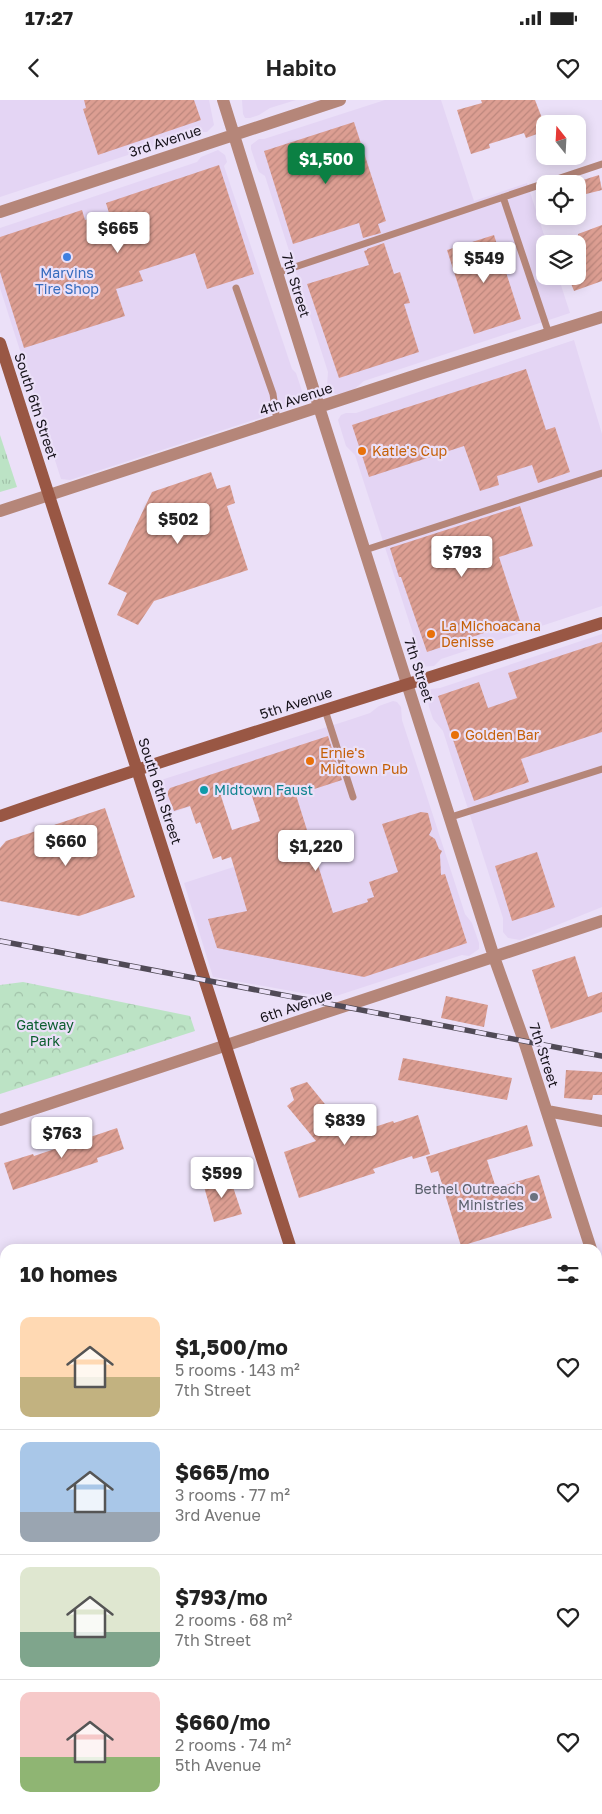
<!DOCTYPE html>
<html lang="en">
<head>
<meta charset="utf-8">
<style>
	:root { --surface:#fff; --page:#f6f6f6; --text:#222; --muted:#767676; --line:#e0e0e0; --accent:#0b8043 }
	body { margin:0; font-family:"Golos Text",sans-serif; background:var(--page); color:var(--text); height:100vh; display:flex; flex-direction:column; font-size:19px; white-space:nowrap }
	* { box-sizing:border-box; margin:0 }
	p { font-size:16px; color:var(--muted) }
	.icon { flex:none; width:28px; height:28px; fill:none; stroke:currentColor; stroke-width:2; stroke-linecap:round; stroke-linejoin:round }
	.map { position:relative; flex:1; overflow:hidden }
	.drawer { position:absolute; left:0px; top:1144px; width:602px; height:571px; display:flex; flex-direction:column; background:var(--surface); border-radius:15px 15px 0 0; box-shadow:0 2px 12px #0003 }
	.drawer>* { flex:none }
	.needle { width:32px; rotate:342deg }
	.tools { position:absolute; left:536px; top:15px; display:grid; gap:10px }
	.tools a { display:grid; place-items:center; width:50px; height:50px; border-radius:10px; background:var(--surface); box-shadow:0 2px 12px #0003; font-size:25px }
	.price { position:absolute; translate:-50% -42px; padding:0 11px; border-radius:5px; background:#fff; color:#222; font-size:16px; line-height:32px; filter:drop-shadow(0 1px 2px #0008) }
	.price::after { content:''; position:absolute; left:50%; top:30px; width:15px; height:11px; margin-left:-8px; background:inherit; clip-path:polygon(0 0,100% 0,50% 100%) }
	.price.active { background:var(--accent); color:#fff }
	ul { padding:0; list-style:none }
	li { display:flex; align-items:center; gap:15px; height:125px; padding:0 20px }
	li+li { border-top:1px solid var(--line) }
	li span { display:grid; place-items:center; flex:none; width:140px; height:100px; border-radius:10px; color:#555 }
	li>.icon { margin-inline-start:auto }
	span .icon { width:60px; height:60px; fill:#fffc; stroke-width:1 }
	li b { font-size:21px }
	h2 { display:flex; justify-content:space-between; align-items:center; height:60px; padding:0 20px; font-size:21px }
	.status { display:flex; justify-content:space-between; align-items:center; height:35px; padding:0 25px; background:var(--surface); direction:ltr }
	.status svg { height:14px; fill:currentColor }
	header { display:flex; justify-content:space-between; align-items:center; height:65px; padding:0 20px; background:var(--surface); font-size:22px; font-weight:600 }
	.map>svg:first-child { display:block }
	.built { fill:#e4d5f4 }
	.grass { fill:url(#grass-tufts) }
	.park { fill:url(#park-crowns) }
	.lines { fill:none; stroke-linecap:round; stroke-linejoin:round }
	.stream { stroke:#6ca7c5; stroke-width:5 }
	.building { fill:url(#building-hatch); fill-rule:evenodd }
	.lane { stroke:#b58679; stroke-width:7 }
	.street { stroke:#b58679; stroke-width:12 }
	.secondary { stroke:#995744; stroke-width:12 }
	.rail-casing { stroke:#504a56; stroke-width:5.5 }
	.rail { stroke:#ebe0f8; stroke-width:4; stroke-dasharray:11; stroke-linecap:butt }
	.shop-dot { fill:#3f7fe0; stroke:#ebe0f8; stroke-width:2 }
	.food-dot { fill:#e8710a; stroke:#ebe0f8; stroke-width:2 }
	.culture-dot { fill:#0f9aa8; stroke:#ebe0f8; stroke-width:2 }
	.worship-dot { fill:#6b7280; stroke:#ebe0f8; stroke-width:2 }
	.labels { text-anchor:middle; stroke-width:4.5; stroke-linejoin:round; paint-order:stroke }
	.street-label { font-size:14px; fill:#16121a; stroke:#ebe0f8 }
	.shop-label { font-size:14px; fill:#366cbe; stroke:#ebe0f8 }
	.food-label { font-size:14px; fill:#c56008; stroke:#ebe0f8; text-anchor:start }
	.culture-label { font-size:14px; fill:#0d838f; stroke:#ebe0f8; text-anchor:start }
	.park-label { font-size:14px; fill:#0c5e2f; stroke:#ebe0f8 }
	.worship-label { font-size:14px; fill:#5b616d; stroke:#ebe0f8; text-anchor:end }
</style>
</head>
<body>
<div class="status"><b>17:27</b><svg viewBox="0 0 49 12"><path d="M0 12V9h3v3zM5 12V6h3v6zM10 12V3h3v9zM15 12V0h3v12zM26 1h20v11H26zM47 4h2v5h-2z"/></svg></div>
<header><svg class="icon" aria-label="back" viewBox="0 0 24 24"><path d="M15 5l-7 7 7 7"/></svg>Habito<svg class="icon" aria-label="heart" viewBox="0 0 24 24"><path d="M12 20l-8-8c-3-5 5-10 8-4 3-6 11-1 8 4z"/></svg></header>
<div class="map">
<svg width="602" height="1714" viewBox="0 0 602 1714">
	<defs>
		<pattern id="grass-tufts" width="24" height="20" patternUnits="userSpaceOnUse" patternTransform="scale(1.25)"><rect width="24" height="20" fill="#bce3c5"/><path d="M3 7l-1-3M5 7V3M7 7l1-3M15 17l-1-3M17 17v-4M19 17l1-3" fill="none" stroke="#a1c2a9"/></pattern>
		<pattern id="park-crowns" width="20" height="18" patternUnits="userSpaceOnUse" patternTransform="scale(1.25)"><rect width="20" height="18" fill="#bce3c5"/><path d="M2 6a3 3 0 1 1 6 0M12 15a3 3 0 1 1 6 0" fill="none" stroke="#a1c2a9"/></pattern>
		<pattern id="building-hatch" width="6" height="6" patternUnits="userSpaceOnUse" patternTransform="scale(1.25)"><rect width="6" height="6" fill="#dc9e92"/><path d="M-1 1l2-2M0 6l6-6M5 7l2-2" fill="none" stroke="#bc877d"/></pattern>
	</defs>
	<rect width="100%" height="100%" fill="#ebe0f8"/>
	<path class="built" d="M0,0h209l5,25 -7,7h-9l-198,65z
		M242,0h54l-26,8 -11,7 -9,3h-5l-2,-4z
		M385,0h56l33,101 53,-18 20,61h-2v32h13l12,37 -206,68 -12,10 -8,3h-9l-8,-9 1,-13 -63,-196 -6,-4 -2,-5 -6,-18v-4l8,-6h5z
		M218,50l7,5 2,7 -3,4 68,203 4,4 8,24v4l-4,4 -230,75 -9,-1 -61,-191v-60l197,-66 4,-5z
		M574,240l28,94v172l-161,53 -7,7 -15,1 -5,-5 1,-6 4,-4 -64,-197 -9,-9 -8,-26 3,-5 5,-2h10z
		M602,534v273l-82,33 -12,-2 -5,-6v-14l-60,-187 -10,-12 -4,-12 -2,-14 4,-4 9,-1z
		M393,601l4,1 4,5 1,13 63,194 7,9 7,20v6l-10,7 -7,-1 -132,43 -117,-21 -29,-94 87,-28 -22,-68 -87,29 -7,-21v-6l2,-4 4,-5 188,-60 21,-7 9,-7z"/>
	<path class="grass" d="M0,335l17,52 -17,5z"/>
	<path class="park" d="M23,882l167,34 5,15 -195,63v-109z"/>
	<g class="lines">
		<path class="stream" d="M598,1252h4
			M0,1302l5,-4"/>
	</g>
	<path class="building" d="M84,0h110l7,20 -103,35 -15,-46 3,-1z
		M481,0h54l10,26v5l-19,7 -2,-5 -35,11 1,4 -19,6 -14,-44 25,-7z
		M354,22l32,99 -8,3 3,9 -18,5 -4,-15 -66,21 -29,-93z
		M219,65l35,109 -47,15 -12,-36 -56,18 4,10 -27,8 9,27 -101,32 -24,-76v-35l82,-27 3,10 24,-7 -3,-10z
		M599,75l3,15 -16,4 -3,-14z
		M602,125v56l-28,10 -6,-15h10v-42z
		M494,135l27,84 -47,15 -27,-84z
		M384,143l10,31 6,-2 10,31 -6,1 15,48 -80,26 -32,-94 62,-19 -5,-14 3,-1v-1z
		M526,269l20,61 9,-3 15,45 -32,11 -6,-18 -35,11 2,9 -19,6 -16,-45 -95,31 -17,-52z
		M211,372l6,17 13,-4 5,18 -8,3 21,64 -94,31 -16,24 -21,-10 10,-22 -19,-9 44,-92z
		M520,406l13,40 -34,11 21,64 -93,31 -26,-75h-2l-9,-29z
		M602,542v90l-81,27 8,23 -55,19 -36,-105 41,-14 9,26 29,-10 -9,-25z
		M328,636l14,44 -46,15 37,118 35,-11 -1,-3 7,-2 -5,-15 29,-10 -16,-48 39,-12 7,1 4,16 -3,6 6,4 4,10 3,2 -2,4 1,20 4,-1 22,69 -103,34 -147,-29 -9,-29 39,-8 -16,-54 -9,3 -1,-4 -8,3 -13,-37 -4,2 -6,-18 -16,5 -7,-18 3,-5zM249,687l11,34 -28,9 -11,-34z
		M105,708l30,89 -56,19 -79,-15v-53l6,-7z
		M537,752l18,55 -43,14 -17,-55z
		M575,856l13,41 14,-5v20l-51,17 -19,-59z
		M446,896l42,9 -4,22 -43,-9z
		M403,958l109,20 -5,22 -109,-20z
		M566,970l36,2v23h-9l-1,5 -28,-2z
		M307,982l43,53 43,-14 1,2 24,-8 12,39 -17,5 -1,-3 -39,13 2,4 -76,25 -15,-46 32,-11 -29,-35 7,-6 -4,-12z
		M527,1025l6,21 -46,14 9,28 43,-13 13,43 -91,28 -23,-75 -7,2 -5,-16z
		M117,1028l7,21 -27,9 1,4 -85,28 -9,-27 29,-9 1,2z
		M229,1075l13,39 -28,8 -11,-39z"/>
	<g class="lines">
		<path class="lane" d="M503,97l46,137
			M277,173l325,-109
			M236,188l37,106 4,27
			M365,450l237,-77
			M325,610l28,87
			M451,717l151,-48
			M598,1655l4,14
			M314,1710l1,4"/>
		<path class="street" d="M223,0l96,307 175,550 30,84 67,208
			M0,112l340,-112
			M0,411l423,-138 179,-56
			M547,1011l55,10
			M0,1020l602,-199
			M598,1169l4,14
			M0,1186l5,16
			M0,1262l5,-6
			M598,1377l4,-1
			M0,1574l5,-1
			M598,1681l4,-2
			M166,1710l1,4
			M500,1714l11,-4"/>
		<path class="secondary" d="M0,243l291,906
			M0,716c199,-69 401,-129 602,-193
			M473,1710l2,4"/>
		<g class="rail-casing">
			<path id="rail" d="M0,841l602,115"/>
		</g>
		<use href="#rail" class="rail"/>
	</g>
	<circle class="shop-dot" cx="67" cy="157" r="5"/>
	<g class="food-dot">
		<circle cx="362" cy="351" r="5"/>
		<circle cx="431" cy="534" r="5"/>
		<circle cx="455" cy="635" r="5"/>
		<circle cx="310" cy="661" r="5"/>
	</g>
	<circle class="culture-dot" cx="204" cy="690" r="5"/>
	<circle class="worship-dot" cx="534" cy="1097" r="5"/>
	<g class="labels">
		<g class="street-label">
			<text transform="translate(165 41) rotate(-18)" y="5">3rd Avenue</text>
			<text transform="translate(296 185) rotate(73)" y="5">7th Street</text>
			<text transform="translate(296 299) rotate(-18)" y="5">4th Avenue</text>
			<text transform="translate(36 306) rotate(72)" y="5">South 6th Street</text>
			<text transform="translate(419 570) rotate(72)" y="5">7th Street</text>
			<text transform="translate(296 603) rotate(-18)" y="5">5th Avenue</text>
			<text transform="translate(160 691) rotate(72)" y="5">South 6th Street</text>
			<text transform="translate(296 906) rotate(-19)" y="5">6th Avenue</text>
			<text transform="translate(544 955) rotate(72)" y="5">7th Street</text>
		</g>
		<g class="shop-label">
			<text x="67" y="178">Marvins<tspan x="67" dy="16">Tire Shop</tspan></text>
		</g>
		<g class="food-label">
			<text x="372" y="356">Katie's Cup</text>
			<text x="441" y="531">La Michoacana<tspan x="441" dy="16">Denisse</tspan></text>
			<text x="465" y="640">Golden Bar</text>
			<text x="320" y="658">Ernie's<tspan x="320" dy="16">Midtown Pub</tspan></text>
		</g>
		<g class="culture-label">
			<text x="214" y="695">Midtown Faust</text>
		</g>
		<g class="park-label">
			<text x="45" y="930">Gateway<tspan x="45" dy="16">Park</tspan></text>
		</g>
		<g class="worship-label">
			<text x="524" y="1094">Bethel Outreach<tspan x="524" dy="16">Ministries</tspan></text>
		</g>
	</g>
</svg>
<div class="tools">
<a><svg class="needle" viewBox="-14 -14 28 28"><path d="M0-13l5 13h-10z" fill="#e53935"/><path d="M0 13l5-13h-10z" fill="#767676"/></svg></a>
<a><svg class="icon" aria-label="locate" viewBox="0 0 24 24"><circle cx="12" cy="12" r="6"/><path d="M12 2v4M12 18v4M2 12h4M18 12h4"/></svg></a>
<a><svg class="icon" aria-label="layers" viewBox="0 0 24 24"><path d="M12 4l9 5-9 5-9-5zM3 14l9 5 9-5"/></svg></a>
</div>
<b class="price active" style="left:326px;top:85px">$1,500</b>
<b class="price" style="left:118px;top:154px">$665</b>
<b class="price" style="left:484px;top:184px">$549</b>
<b class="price" style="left:178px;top:445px">$502</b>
<b class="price" style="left:462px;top:478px">$793</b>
<b class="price" style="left:66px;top:767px">$660</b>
<b class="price" style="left:316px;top:772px">$1,220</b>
<b class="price" style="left:345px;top:1046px">$839</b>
<b class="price" style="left:62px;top:1059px">$763</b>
<b class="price" style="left:222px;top:1099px">$599</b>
<section class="drawer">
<h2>10 homes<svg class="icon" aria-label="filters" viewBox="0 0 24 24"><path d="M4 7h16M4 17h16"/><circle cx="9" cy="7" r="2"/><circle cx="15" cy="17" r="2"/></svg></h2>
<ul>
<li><span style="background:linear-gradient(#ffd9b3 60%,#c2b280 0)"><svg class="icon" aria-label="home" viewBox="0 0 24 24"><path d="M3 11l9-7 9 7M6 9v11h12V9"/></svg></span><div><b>$1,500/mo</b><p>5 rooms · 143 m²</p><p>7th Street</p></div><svg class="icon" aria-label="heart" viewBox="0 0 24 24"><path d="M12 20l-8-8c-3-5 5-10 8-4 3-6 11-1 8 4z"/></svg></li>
<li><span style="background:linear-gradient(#a9c7e8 70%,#9aa5b1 0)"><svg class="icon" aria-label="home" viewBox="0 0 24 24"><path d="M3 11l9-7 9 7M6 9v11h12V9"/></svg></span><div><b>$665/mo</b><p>3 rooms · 77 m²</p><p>3rd Avenue</p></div><svg class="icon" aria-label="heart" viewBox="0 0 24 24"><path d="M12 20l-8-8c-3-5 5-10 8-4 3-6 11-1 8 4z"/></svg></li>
<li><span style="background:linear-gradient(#dfe7d0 65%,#7fa58c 0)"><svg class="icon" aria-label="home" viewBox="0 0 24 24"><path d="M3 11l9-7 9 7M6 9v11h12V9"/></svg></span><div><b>$793/mo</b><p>2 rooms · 68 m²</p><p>7th Street</p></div><svg class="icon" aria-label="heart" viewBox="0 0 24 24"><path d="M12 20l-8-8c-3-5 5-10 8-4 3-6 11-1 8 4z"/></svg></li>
<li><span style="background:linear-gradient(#f6c9c9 65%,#8fb573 0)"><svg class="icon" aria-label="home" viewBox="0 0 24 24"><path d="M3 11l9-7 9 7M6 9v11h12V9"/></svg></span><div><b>$660/mo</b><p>2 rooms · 74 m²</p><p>5th Avenue</p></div><svg class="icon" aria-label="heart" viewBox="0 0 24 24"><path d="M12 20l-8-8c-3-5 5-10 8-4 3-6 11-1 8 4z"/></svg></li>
</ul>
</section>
</div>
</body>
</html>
